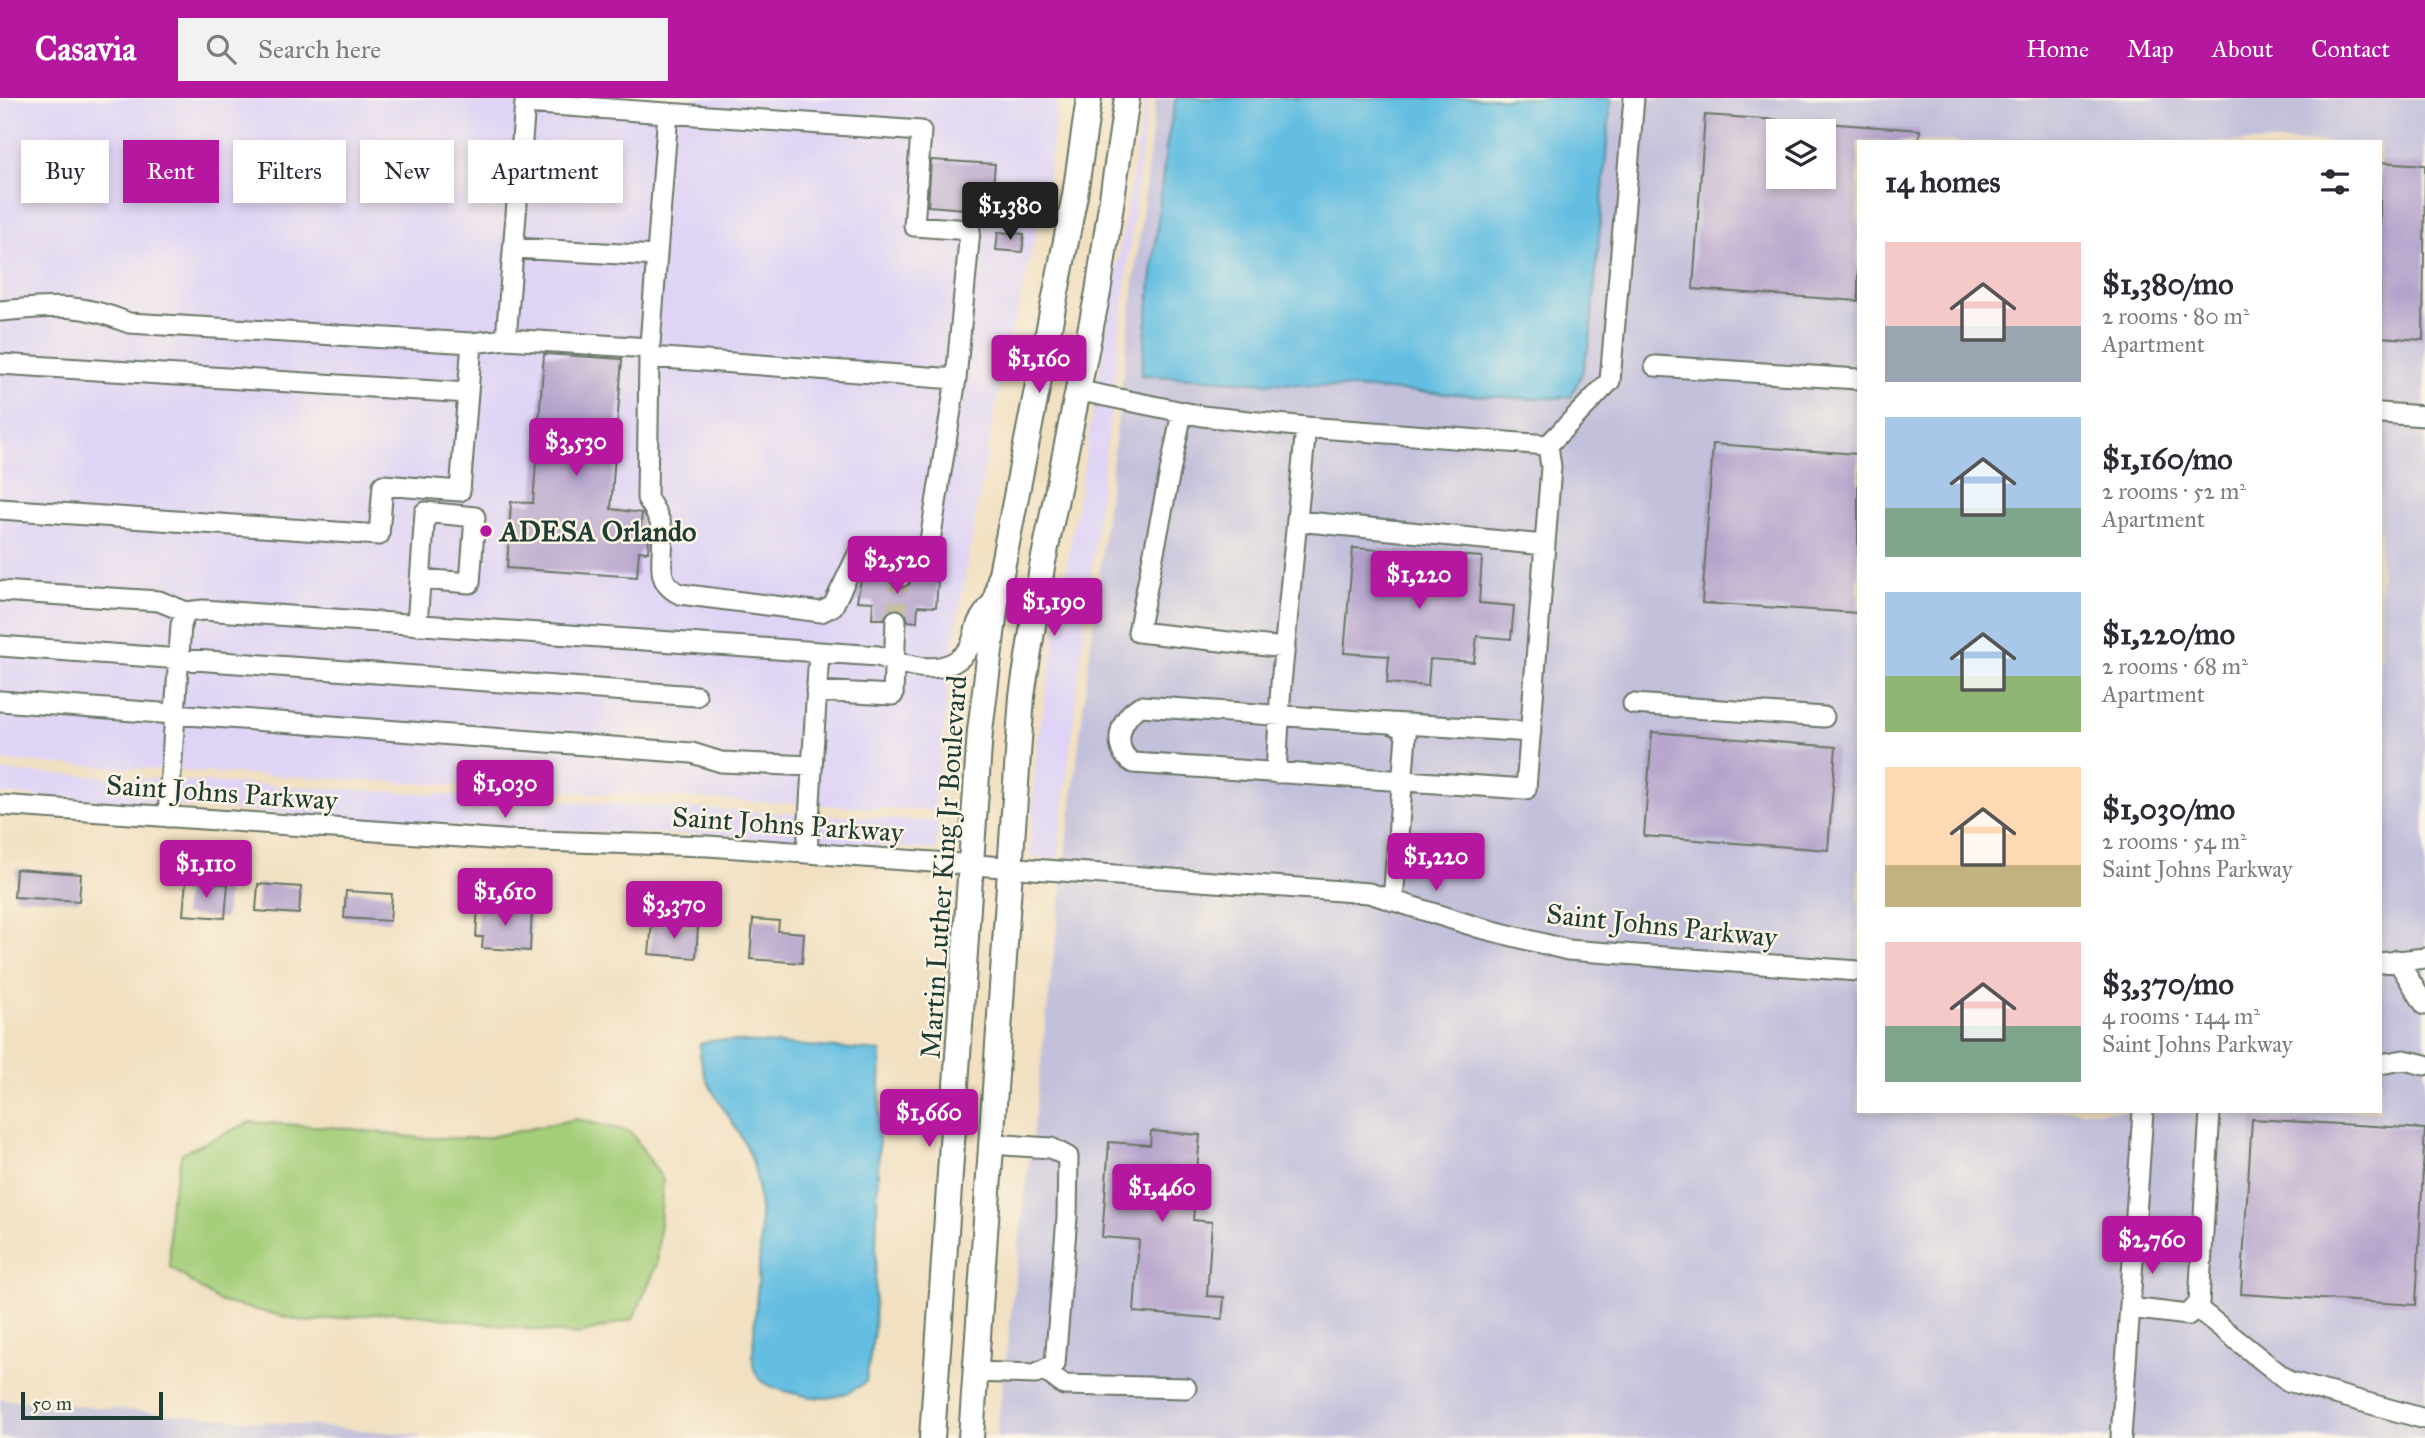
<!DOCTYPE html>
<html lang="en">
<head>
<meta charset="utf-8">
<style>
	:root { --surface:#fff; --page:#f2f2f3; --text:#2b2b33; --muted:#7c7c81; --accent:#b5179e }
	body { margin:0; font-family:"IM FELL Great Primer",serif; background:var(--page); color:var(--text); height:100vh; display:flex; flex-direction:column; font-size:26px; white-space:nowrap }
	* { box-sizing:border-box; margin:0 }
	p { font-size:23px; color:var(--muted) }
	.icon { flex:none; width:38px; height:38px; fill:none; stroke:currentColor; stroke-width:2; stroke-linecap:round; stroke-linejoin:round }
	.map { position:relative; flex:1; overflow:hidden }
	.panel { position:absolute; left:1857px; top:42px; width:525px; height:973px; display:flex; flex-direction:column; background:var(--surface); border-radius:0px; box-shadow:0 4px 10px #0003 }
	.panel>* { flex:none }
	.top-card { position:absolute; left:21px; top:42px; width:665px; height:63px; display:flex; gap:14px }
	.controls { position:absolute; left:1766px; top:21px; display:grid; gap:14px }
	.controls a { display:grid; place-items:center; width:70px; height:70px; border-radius:0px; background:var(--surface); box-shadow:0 4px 10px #0003; font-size:35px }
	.scale { position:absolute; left:21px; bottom:18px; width:142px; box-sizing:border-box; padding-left:7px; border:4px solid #1f3d34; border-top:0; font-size:19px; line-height:24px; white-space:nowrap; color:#1f3d34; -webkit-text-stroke:5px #fcf5e5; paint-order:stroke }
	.price { position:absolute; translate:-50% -60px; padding:0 16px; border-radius:7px; background:var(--accent); color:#fff; font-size:23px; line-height:46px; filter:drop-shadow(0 2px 4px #0008) }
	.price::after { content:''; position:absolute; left:50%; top:42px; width:21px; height:16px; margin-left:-10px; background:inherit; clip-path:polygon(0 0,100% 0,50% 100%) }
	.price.selected { background:#222; color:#fff }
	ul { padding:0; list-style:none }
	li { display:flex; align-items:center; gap:21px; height:175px; padding:0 28px }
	li span { display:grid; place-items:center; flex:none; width:196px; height:140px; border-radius:0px; color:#555 }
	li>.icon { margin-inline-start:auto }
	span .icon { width:84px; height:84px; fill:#fffc; stroke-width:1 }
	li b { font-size:30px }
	h2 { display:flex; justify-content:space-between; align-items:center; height:84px; padding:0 28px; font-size:30px }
	.chip { padding:0 24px; border-radius:0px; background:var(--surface); box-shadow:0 4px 10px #0003; font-size:24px; line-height:63px }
	.chip.selected { background:var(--accent); color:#fff }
	header { display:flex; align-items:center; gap:42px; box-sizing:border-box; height:98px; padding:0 35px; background:var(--accent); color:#fff }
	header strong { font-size:33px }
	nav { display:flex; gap:38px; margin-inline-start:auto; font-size:24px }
	.search { width:490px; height:63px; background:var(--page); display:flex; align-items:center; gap:18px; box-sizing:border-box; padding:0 24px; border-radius:0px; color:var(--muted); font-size:26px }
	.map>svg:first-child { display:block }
	.built { fill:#dfd4f5 }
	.industrial { fill:#c3c0db; fill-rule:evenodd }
	.green { fill:#a4ce79; stroke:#628656; stroke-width:2 }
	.water { fill:#63bee1; stroke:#417e8a; stroke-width:2 }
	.building { fill:#b4a2cc }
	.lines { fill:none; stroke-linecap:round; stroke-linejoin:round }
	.minor-tunnel { stroke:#c7bfa5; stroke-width:19; stroke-dasharray:19 10; stroke-linecap:butt }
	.minor-casing { stroke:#687665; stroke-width:23 }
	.major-casing { stroke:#687665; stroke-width:28 }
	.minor { stroke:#fff; stroke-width:19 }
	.major { stroke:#fff; stroke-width:24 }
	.poi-dot { fill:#b5179e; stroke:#fcf5e5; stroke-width:2.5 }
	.labels { text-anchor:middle; stroke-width:5; stroke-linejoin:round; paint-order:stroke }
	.poi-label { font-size:28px; font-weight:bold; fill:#1f3d34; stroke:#fcf5e5; text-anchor:start }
	.street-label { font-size:28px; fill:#1f3d34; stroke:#fcf5e5 }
</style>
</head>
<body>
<header>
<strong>Casavia</strong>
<div class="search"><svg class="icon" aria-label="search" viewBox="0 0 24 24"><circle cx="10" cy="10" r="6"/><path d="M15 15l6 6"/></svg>Search here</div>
<nav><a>Home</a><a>Map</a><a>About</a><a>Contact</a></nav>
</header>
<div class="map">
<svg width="2425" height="1340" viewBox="0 0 2425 1340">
	<rect width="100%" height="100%" fill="#fcf5e5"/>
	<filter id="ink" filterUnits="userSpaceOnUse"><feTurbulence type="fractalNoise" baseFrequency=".0143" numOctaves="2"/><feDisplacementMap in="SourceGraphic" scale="14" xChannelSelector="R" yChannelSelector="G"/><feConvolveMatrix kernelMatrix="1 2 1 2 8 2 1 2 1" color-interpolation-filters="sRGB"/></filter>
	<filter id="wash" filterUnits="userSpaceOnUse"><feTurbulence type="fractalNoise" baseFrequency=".00686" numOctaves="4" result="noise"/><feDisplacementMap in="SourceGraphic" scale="28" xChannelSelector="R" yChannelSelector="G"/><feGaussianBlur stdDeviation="1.57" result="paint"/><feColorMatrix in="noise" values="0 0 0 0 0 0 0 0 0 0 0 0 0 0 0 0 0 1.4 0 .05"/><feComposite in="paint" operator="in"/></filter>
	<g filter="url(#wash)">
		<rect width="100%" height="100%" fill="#f1e0c1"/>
		<path class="built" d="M0,0h1058l-11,85 -55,241 -38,214 -20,173 -934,-50z
			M1145,0h3l-91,761 -27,-2 6,-104z
			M0,673l933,50 5,-2 -2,31 -227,-15 -205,-6 -504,-35z"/>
		<path class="industrial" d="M1156,0h1269v1340h-1429zM1778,33h46v46h-46zM1858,44h522v969h-522z
			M0,1301l420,36 -1,3h-419z"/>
		<path class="green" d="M576,1021l55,13 32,48 -6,85 -24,54 -56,16 -184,-23 -86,10 -89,-21 -48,-34 -1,-60 13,-54 68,-31 95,6 74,10h66z"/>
		<path class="water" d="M1176,0h435l-21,243 -8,32 -11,24 -37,2 -393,-24 25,-228z
			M715,942l166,11 -7,280 -8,51c-21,15 -40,20 -65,13 -13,-3 -34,-7 -43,-18 -3,-4 -5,-11 -5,-15 0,-65 17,-134 0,-198 -12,-43 -56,-75 -53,-120z"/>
		<g id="blocks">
			<path class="building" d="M1705,17l73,5v57h46v-54l96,7 -1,12h-61v159l-165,-12z
				M931,62l64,4 -4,47 -63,-5z
				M2380,64l45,3 -2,175 -43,-3z
				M998,134l26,2 -2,18 -26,-2z
				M544,256l78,5 -11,150 31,4 -2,23h9l-1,16 -9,-1 -2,26 -130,-9 4,-66 22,1z
				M1713,346l145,10v159l-156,-10z
				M1353,450l129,9 -3,46 35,3 -3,33 -34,-3 -3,26 -44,-3 -2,27 -41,-3 2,-27 -45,-3z
				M862,476l26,2 4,10 6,3 11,-4 3,-7 26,2 -2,27 -18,-1 -1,16 -9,-1 -2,-7 -9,-6 -7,2 -6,9h-12l1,-17 -16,-1z
				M1652,634l184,15 -8,103 -184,-14z
				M16,771l65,5 -2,27 -65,-4z
				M186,783l42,3 -3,34 -42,-3z
				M258,786l43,3 -2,27 -43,-3z
				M346,793l46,3 -2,27 -46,-3z
				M478,807l54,4 -2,42 -48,-3 1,-11h-7z
				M753,821l26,2 -1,10 26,2 -2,30 -52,-4z
				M652,826l46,3 -2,31 -47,-4z
				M2252,1021l173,10 -9,176 -175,-11z
				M1151,1033l49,4 -7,85 19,2 -5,74 17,1 -2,22 -88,-7 5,-72 -37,-3 7,-95 41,3z"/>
		</g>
	</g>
	<g filter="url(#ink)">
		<use href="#blocks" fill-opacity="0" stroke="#687665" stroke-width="2"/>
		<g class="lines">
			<path class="minor-tunnel" d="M896,522l4,-43"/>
			<g class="minor-casing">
				<path id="minor" d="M514,150l143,8
					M0,213c53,-5 79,-9 129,12l343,20 -12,148 -77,-6 -4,50 -379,-26
					M506,241l144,9
					M472,245l34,-4 19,-236 396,28 -7,95 56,4 -14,149 -307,-22 19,-244
					M649,259l-2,141c6,10 13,19 15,31 4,25 -11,52 18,65l141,18 12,-6 24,-50h62l10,-9 27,-168
					M0,266l468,29
					M1655,268l203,13
					M1076,292l126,26 104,11
					M1182,314l-44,220 147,16
					M2380,315l45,3
					M1548,347l62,-64 24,-283
					M1297,423l248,24
					M900,479l4,-21
					M0,493l159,10 27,11
					M417,527l8,-113 50,5 -5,66 -50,-4
					M0,548l696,50
					M816,593l77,4 3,-75
					M0,603l692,52 29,9 91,4
					M1633,606l191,13
					M1390,625l141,9
					M1276,675l5,-89 25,-257 242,18 3,22 -25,322 -393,-26c-23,-14 -13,-47 8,-57l249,17 10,4 6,8 -13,166
					M0,707l504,35 204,6 661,47 108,34 91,23 290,21
					M168,719l13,-192 5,-13 17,-2 675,46c29,10 70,24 91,-8 5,-7 5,-18 9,-26 5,-9 13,-18 19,-27
					M807,755l12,-201
					M2397,862l28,45
					M2380,865l45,-5
					M2380,966l24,-4 21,5
					M2130,1210l58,7 11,-12 11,-192
					M2197,1210l91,73 137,38
					M1044,1272l20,15 122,3
					M975,1274l60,2 20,-10 12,-147 1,-60 -17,-9 -61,-4
					M2121,1340l22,-327"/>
			</g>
			<g class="major-casing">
				<path id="major" d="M932,1340l48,-707 17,-137 78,-399 14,-97
					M971,1340l51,-742 20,-129 56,-275 29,-194"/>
			</g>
			<use href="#minor" class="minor"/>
			<use href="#major" class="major"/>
		</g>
	</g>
	<circle class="poi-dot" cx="486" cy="433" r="7"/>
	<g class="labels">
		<g class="poi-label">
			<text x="500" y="443">ADESA Orlando</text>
		</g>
		<g class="street-label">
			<text transform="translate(222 694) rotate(4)" y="10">Saint Johns Parkway</text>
			<text transform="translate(788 726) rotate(4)" y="10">Saint Johns Parkway</text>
			<text transform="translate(943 769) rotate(-86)" y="10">Martin Luther King Jr Boulevard</text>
			<text transform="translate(1662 827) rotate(6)" y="10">Saint Johns Parkway</text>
		</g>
	</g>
</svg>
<div class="controls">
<a><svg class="icon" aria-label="layers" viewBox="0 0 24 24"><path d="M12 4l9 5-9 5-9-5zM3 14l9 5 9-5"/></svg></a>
</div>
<div class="scale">50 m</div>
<b class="price selected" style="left:1010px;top:144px">$1,380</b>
<b class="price" style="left:1039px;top:297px">$1,160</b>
<b class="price" style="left:576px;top:380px">$3,530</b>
<b class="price" style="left:897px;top:498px">$2,520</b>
<b class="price" style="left:1419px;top:513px">$1,220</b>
<b class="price" style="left:1054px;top:540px">$1,190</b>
<b class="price" style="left:505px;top:722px">$1,030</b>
<b class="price" style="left:1436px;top:795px">$1,220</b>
<b class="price" style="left:206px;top:802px">$1,110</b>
<b class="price" style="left:505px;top:830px">$1,610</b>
<b class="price" style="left:674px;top:843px">$3,370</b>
<b class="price" style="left:929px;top:1051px">$1,660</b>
<b class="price" style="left:1162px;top:1126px">$1,460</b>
<b class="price" style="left:2152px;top:1178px">$2,760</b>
<div class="top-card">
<a class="chip">Buy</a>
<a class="chip selected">Rent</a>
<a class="chip">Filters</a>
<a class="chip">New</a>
<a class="chip">Apartment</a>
</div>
<section class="panel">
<h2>14 homes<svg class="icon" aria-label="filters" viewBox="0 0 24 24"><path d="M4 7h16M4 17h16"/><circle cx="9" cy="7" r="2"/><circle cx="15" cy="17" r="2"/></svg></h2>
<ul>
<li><span style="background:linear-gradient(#f6c9c9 60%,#9aa5b1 0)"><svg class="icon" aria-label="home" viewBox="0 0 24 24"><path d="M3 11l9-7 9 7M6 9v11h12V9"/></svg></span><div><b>$1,380/mo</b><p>2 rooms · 80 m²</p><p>Apartment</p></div></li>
<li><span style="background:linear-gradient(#a9c7e8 65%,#7fa58c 0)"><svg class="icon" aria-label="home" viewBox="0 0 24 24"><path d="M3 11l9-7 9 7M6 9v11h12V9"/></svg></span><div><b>$1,160/mo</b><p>2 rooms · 52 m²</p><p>Apartment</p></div></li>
<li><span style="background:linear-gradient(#a9c7e8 60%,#8fb573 0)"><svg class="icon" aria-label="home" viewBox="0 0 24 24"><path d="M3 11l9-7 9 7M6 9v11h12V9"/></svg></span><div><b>$1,220/mo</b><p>2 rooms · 68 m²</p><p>Apartment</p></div></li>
<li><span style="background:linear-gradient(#ffd9b3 70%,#c2b280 0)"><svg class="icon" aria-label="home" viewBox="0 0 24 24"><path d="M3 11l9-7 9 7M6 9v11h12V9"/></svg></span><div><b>$1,030/mo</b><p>2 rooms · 54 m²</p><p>Saint Johns Parkway</p></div></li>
<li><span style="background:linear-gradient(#f6c9c9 60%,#7fa58c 0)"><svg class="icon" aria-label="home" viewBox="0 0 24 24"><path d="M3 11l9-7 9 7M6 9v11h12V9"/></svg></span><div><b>$3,370/mo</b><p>4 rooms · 144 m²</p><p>Saint Johns Parkway</p></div></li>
</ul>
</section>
</div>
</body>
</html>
